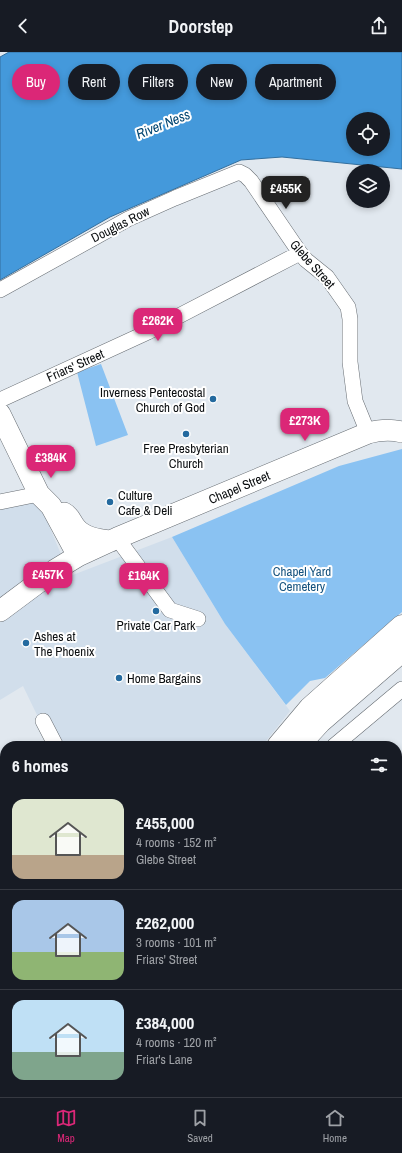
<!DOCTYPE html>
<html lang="en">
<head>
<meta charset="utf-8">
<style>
	:root { --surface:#171b24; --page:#20242c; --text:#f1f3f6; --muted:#9ea1a6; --line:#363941; --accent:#db2777 }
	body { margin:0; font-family:"Archivo Narrow",sans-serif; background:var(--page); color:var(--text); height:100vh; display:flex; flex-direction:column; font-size:15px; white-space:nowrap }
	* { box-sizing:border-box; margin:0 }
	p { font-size:13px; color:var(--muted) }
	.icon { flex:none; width:22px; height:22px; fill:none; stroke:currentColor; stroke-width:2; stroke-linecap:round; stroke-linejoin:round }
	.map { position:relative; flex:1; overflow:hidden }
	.panel { position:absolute; left:0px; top:689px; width:402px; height:356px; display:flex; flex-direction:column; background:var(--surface); border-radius:16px 16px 0 0; box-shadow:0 2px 6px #0003 }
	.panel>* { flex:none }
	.banner { position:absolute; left:12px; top:12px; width:378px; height:36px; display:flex; gap:8px }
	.tools { position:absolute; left:346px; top:60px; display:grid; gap:8px }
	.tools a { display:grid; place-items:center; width:44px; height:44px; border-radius:50%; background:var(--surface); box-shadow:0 2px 6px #0003; font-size:20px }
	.price { position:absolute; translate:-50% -34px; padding:0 9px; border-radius:8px; background:var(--accent); color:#fff; font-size:13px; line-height:26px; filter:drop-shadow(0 1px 2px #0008) }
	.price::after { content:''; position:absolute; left:50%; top:24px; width:12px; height:9px; margin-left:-6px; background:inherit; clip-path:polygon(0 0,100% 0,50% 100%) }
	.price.selected { background:#222; color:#fff }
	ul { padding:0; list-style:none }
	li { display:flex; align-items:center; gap:12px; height:100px; padding:0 12px }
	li+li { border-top:1px solid var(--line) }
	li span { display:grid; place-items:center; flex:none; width:112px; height:80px; border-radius:12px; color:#555 }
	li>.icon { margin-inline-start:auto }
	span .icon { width:48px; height:48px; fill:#fffc; stroke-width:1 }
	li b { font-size:17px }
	h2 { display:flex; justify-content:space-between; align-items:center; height:48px; padding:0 12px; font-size:17px }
	.chip { padding:0 14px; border-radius:18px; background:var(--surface); box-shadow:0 2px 6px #0003; font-size:14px; line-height:36px }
	.chip.selected { background:var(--accent); color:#fff }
	header { display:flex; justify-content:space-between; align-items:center; height:52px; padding:0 12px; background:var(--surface); font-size:18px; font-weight:700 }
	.tabs { display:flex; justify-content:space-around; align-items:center; height:56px; border-top:1px solid var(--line); background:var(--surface); font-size:11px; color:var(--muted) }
	.tabs a { display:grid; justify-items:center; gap:2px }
	.tabs .selected { color:var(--accent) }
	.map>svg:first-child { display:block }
	.built { fill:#d1deeb }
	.green { fill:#8ac2f2 }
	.water { fill:#4499db; stroke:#336f9e; fill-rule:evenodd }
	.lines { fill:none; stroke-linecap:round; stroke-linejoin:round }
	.street-casing { stroke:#666c72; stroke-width:16 }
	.secondary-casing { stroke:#666c72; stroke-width:22 }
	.highway-casing { stroke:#666c72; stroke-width:23 }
	.street { stroke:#fff; stroke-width:15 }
	.secondary { stroke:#fff; stroke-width:21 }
	.highway { stroke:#fff; stroke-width:22 }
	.rail { stroke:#54595c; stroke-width:3; stroke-dasharray:8 4; stroke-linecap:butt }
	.poi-dot { fill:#246a9f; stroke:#fff; stroke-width:1.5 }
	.labels { text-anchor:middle; stroke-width:4; stroke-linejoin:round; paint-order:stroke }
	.street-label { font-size:13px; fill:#0b0e10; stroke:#fff }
	.poi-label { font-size:13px; fill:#0b0e10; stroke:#fff; text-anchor:start }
	.park-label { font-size:13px; fill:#15527e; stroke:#fff }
	.water-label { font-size:14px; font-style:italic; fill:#034672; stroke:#fff }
</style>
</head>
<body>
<header><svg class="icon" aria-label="back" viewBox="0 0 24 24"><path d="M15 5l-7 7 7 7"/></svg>Doorstep<svg class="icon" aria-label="share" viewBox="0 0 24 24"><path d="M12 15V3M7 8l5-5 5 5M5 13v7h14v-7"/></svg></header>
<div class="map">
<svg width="402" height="1045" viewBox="0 0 402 1045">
	<rect width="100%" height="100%" fill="#e1e8ef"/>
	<path class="built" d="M38,447l32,77 102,-39 53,87 65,87 -28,35h-210l-29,-60 -23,14v-194z
		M5,746v58l-5,2v-58z
		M402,873v72l-5,3v-71z
		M176,1040h45v5h-53z
		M268,1040h97l4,5h-100z"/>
	<path class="green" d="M101,312l27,71 -32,11 -19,-74z
		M402,397v163l-77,66 -15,3 -24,24 -61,-81 -53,-87 167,-71z
		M402,945v75l-5,5v-77z"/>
	<path class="water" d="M9,0h393v117l-120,-12 -41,3 -131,57 -110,63v-223zM353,67h30v30h-30z"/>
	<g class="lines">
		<g class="street-casing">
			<path id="street" d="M0,238l128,-71 47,-21 64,-26 6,3 6,6 49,72 6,7 21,17 21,30 2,12v43l5,39 13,32
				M0,348l148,-68 152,-79
				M0,450l39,-8
				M117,486l53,72 28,9
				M43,669l13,25
				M334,694l68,-57
				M397,799l5,-4
				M397,1031l5,-5
				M0,1040l5,-2
				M382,1045l5,-5"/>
		</g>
		<g class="secondary-casing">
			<path id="secondary" d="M0,362l39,80 12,12 27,50
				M64,461c6,3 7,9 12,15 8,10 23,12 35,13
				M0,559l55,-41 23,-14 39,-18 251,-105c11,-3 23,-4 34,-1"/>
		</g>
		<g class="highway-casing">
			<path id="highway" d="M278,694l32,-38 92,-82
				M298,694l22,-24 82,-71
				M234,1040l1,5
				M252,1040v5"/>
		</g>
		<use href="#street" class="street"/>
		<use href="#secondary" class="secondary"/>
		<use href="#highway" class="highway"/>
		<path class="rail" d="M397,883l5,-4
			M397,891l5,-4
			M200,1045l8,-5
			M215,1045l7,-5"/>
	</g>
	<g class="poi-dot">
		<circle cx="213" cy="347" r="4"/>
		<circle cx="186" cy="382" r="4"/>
		<circle cx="110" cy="450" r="4"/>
		<circle cx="156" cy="559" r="4"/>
		<circle cx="26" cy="591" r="4"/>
		<circle cx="119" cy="626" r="4"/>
	</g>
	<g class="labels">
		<g class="street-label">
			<text transform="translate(120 172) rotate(-27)" y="5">Douglas Row</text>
			<text transform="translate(313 212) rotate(48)" y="5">Glebe Street</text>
			<text transform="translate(75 313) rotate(-24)" y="5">Friars' Street</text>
			<text transform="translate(239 435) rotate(-23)" y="5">Chapel Street</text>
		</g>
		<g class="poi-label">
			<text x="205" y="345" text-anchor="end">Inverness Pentecostal<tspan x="205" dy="15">Church of God</tspan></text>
			<text x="186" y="401" text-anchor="middle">Free Presbyterian<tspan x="186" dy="15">Church</tspan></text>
			<text x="118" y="448">Culture<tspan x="118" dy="15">Cafe &amp; Deli</tspan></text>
			<text x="156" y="578" text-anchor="middle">Private Car Park</text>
			<text x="34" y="589">Ashes at<tspan x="34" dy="15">The Phoenix</tspan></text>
			<text x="127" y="631">Home Bargains</text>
		</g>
		<g class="park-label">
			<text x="302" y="524">Chapel Yard<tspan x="302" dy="15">Cemetery</tspan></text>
		</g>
		<g class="water-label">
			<text transform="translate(163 72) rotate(-22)" y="5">River Ness</text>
		</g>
	</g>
</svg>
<div class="tools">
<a><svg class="icon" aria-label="locate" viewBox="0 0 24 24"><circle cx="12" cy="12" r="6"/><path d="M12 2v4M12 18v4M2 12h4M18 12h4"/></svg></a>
<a><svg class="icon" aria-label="layers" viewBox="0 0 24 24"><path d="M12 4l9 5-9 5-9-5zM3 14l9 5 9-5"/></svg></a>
</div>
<b class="price selected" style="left:286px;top:158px">£455K</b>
<b class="price" style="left:158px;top:290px">£262K</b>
<b class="price" style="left:305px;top:390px">£273K</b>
<b class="price" style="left:51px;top:427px">£384K</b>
<b class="price" style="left:48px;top:544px">£457K</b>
<b class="price" style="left:144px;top:545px">£164K</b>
<div class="banner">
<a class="chip selected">Buy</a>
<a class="chip">Rent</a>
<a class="chip">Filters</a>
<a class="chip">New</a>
<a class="chip">Apartment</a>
</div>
<section class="panel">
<h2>6 homes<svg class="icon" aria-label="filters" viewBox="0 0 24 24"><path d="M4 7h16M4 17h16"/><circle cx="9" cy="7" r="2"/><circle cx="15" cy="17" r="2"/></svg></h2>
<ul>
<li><span style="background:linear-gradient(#dfe7d0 70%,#b9a48a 0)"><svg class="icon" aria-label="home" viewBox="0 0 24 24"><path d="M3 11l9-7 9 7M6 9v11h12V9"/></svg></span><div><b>£455,000</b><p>4 rooms · 152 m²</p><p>Glebe Street</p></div></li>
<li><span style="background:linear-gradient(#a9c7e8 65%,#8fb573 0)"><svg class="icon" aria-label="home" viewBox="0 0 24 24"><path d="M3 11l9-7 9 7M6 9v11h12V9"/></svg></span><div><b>£262,000</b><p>3 rooms · 101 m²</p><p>Friars' Street</p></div></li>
<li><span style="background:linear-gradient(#bfe0f5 65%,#7fa58c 0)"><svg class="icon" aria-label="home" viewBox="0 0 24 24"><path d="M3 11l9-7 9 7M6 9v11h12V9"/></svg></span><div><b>£384,000</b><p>4 rooms · 120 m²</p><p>Friar's Lane</p></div></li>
</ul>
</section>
</div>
<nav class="tabs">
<a class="selected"><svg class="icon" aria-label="map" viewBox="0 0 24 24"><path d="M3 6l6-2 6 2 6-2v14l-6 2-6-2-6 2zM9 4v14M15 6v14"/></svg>Map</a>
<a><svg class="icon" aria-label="saved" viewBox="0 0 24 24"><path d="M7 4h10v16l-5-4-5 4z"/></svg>Saved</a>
<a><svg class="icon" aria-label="home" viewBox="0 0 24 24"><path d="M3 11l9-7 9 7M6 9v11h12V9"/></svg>Home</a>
</nav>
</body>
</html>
